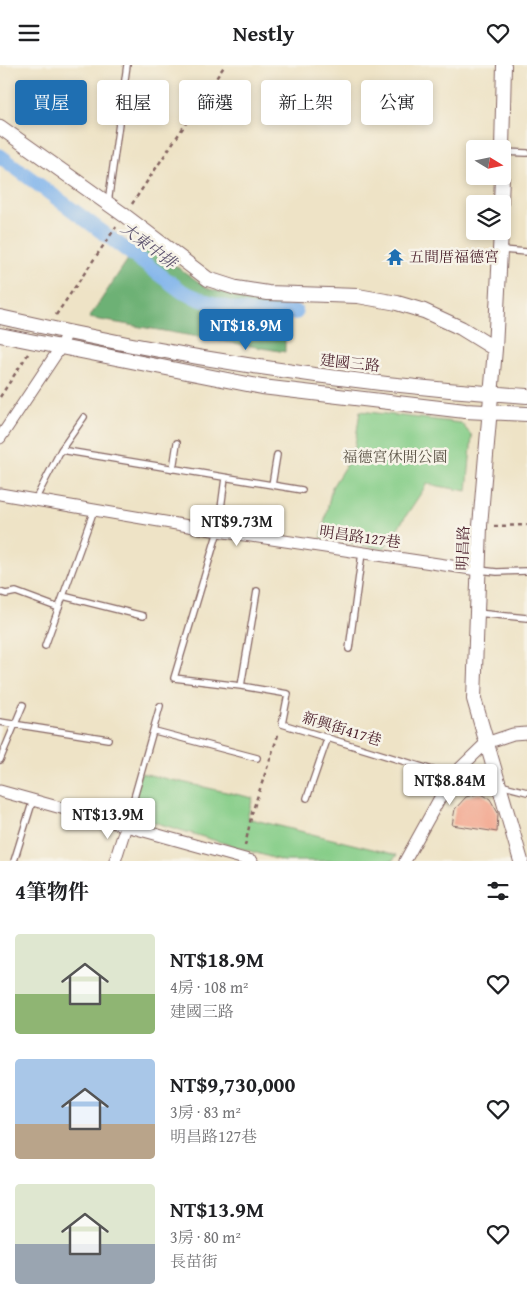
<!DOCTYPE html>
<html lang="zh-TW">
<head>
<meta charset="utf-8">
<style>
	:root { --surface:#fff; --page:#f2f2f2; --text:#202124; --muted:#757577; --accent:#1f6fb2 }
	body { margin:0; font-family:"Gentium Book Plus","Noto Serif TC",serif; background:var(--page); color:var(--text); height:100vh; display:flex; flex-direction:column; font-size:19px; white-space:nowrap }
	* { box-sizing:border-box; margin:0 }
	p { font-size:16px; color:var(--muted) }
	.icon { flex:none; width:28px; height:28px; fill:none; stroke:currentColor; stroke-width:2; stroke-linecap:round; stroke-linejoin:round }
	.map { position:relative; height:796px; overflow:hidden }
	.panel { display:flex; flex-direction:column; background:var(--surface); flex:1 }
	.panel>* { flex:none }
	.hud { position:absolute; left:15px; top:15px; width:498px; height:45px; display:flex; gap:10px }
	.needle { width:32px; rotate:100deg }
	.controls { position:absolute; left:466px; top:75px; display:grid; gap:10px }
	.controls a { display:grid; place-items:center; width:45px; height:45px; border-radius:5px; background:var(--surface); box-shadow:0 2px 8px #0003; font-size:25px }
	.price { position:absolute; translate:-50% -42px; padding:0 11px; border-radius:5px; background:#fff; color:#222; font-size:16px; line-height:32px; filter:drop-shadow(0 1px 2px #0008) }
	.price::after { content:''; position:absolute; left:50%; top:30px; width:15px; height:11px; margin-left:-8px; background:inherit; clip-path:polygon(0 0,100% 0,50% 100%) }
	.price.selected { background:var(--accent); color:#fff }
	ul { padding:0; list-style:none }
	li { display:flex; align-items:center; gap:15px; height:125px; padding:0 15px }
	li span { display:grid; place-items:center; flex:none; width:140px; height:100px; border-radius:5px; color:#555 }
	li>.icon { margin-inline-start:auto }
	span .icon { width:60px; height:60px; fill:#fffc; stroke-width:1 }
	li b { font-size:21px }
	h2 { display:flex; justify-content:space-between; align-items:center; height:60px; padding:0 15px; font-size:21px }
	.tag { padding:0 18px; border-radius:5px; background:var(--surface); box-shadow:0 2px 8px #0003; font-size:18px; line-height:45px }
	.tag.selected { background:var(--accent); color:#fff }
	header { display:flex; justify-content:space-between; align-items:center; height:65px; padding:0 15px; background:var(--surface); font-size:22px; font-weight:700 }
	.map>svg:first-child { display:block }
	.green { fill:#87ce89; stroke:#68765a }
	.forest { fill:#6db175; stroke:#5c6850 }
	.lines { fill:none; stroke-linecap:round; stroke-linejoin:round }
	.canal { stroke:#7eb2eb; stroke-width:15 }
	.building { fill:#f29e84 }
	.service-casing { stroke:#836461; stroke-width:8 }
	.minor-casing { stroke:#836461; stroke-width:13 }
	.tertiary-casing { stroke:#836461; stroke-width:16 }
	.path { stroke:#836461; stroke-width:2.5; stroke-dasharray:4 4; stroke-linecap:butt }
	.service { stroke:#fff; stroke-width:5.5 }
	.minor { stroke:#fff; stroke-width:11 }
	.tertiary { stroke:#fff; stroke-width:14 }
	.labels { text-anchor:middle; stroke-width:5; stroke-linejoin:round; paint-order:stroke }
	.poi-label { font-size:15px; fill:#4a1f2b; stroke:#f7f3e8; text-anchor:start }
	.street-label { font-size:15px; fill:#4a1f2b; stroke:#f7f3e8 }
	.park-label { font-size:15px; fill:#5c5447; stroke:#f7f3e8 }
	.water-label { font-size:16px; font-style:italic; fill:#5c526e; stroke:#f7f3e8 }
</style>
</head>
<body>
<header><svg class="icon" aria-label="menu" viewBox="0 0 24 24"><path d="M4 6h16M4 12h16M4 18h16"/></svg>Nestly<svg class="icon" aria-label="heart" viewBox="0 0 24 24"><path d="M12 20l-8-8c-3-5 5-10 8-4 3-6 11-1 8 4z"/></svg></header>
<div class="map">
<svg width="527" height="796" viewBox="0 0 527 796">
	<rect width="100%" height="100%" fill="#f7f3e8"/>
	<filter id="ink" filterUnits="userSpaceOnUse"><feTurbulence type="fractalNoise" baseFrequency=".02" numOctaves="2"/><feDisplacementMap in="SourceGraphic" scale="10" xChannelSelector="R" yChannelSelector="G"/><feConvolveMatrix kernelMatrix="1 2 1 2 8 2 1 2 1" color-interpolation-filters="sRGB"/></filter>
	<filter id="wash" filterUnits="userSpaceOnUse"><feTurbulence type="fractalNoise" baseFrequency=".0096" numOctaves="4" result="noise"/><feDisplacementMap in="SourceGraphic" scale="20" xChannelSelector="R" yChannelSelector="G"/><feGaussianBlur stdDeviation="1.12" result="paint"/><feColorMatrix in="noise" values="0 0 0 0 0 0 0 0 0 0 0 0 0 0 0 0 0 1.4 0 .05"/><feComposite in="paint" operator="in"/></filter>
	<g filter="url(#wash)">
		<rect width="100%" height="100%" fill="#eee3c6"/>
		<path class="green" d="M360,346l101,12 11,13 -5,55 -40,-7 -43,65 -63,-11 11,-51 22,-35z
			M141,708l112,25 -6,20 150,37 -5,6h-109l-156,-47z"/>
		<path class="forest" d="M140,176l69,48 76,17v46l-196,-34z"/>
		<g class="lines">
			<path class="canal" d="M0,91l183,136c35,16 76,26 113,20"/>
		</g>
		<g id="blocks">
			<path class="building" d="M480,728l10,6 8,14 -1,19 -45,-7 3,-16 11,-12z"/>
		</g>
	</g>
	<g filter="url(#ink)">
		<use href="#blocks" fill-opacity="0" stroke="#836461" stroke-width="1"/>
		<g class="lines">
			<g class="service-casing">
				<path id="service" d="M502,87l25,1
					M108,138l19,-138
					M501,185l26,2
					M61,385l241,40
					M173,404l4,-26
					M225,413l-7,53 -44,147 67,8 47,8 -6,30 170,52
					M272,420l5,-30
					M35,435l26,-50 23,-33
					M479,505l18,2 30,-1
					M0,527l6,2 10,-2 43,16
					M63,531l80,20
					M477,548l50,5
					M45,581l49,-136
					M349,584l13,-96
					M241,621l16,-95
					M0,657l108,17
					M155,666l102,27
					M0,695l23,-55
					M500,720l27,7
					M307,733l21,-61
					M126,761l34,-120
					M14,796l19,-61"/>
			</g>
			<g class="minor-casing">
				<path id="minor" d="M0,373l60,-90 7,-16
					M0,429l218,37 260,39
					M0,726l252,70
					M115,796l11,-35
					M405,796l47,-85 34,-33 27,-9 14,-1"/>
			</g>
			<g class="tertiary-casing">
				<path id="tertiary" d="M0,62l124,88 84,64 28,9 32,5 90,3 39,7 27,8 37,17 34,21
					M502,84l2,-84
					M501,139l1,-28
					M501,166l-6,118 -15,177 -6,173 47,162
					M0,252c173,40 349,68 527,79
					M0,270l262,52 203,24 62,3"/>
			</g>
			<path class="path" d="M132,139l93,-139
				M56,250l60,-88
				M0,332l28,-43
				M494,461l33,-1
				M245,781l7,-33 27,-81"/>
			<use href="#service" class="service"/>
			<use href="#minor" class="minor"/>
			<use href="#tertiary" class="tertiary"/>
		</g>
	</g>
	<defs>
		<g id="temple-bare" transform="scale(1.35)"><path d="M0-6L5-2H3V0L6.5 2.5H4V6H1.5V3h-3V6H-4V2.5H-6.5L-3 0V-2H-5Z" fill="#1f6fb2" stroke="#f7f3e8" stroke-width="2.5" paint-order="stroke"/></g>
	</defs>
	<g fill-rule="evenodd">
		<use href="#temple-bare" x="395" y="192"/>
	</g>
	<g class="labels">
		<g class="poi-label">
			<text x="409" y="197">五間厝福德宮</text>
		</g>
		<g class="street-label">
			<text transform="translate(350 298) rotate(6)" y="5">建國三路</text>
			<text transform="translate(360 472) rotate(8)" y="5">明昌路127巷</text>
			<text transform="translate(463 483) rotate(-88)" y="5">明昌路</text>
			<text transform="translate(342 664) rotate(17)" y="5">新興街417巷</text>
		</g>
		<g class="park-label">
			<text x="395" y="397">福德宮休閒公園</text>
		</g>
		<g class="water-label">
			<text transform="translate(149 180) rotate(37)" y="6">大東中排</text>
		</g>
	</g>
</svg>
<div class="controls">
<a><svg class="needle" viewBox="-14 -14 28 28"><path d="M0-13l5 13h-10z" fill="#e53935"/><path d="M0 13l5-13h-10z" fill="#757577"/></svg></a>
<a><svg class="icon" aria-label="layers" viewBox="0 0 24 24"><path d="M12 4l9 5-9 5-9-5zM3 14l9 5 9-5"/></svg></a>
</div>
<b class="price selected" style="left:246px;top:286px">NT$18.9M</b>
<b class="price" style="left:237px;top:482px">NT$9.73M</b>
<b class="price" style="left:450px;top:741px">NT$8.84M</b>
<b class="price" style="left:108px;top:775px">NT$13.9M</b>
<div class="hud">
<a class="tag selected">買屋</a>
<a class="tag">租屋</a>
<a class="tag">篩選</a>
<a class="tag">新上架</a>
<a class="tag">公寓</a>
</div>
</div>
<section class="panel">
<h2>4筆物件<svg class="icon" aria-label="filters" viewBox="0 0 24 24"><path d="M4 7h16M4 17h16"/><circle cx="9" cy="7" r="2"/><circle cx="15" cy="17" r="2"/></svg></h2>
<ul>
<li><span style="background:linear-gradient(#dfe7d0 60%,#8fb573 0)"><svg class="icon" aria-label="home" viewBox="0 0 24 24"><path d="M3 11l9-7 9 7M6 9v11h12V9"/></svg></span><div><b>NT$18.9M</b><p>4房 · 108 m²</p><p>建國三路</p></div><svg class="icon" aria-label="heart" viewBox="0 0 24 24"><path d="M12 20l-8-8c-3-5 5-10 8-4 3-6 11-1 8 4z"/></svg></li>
<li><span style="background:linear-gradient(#a9c7e8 65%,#b9a48a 0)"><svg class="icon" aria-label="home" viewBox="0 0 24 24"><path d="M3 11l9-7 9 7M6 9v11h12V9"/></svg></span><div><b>NT$9,730,000</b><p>3房 · 83 m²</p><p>明昌路127巷</p></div><svg class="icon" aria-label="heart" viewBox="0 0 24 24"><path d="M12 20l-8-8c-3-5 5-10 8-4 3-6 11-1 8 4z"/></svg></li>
<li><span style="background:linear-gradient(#dfe7d0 60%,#9aa5b1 0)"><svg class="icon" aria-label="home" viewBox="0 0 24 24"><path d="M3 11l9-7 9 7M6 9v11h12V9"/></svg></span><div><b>NT$13.9M</b><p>3房 · 80 m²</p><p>長苗街</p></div><svg class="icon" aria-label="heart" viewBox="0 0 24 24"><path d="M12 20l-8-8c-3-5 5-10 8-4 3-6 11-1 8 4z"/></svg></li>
</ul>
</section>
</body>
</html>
